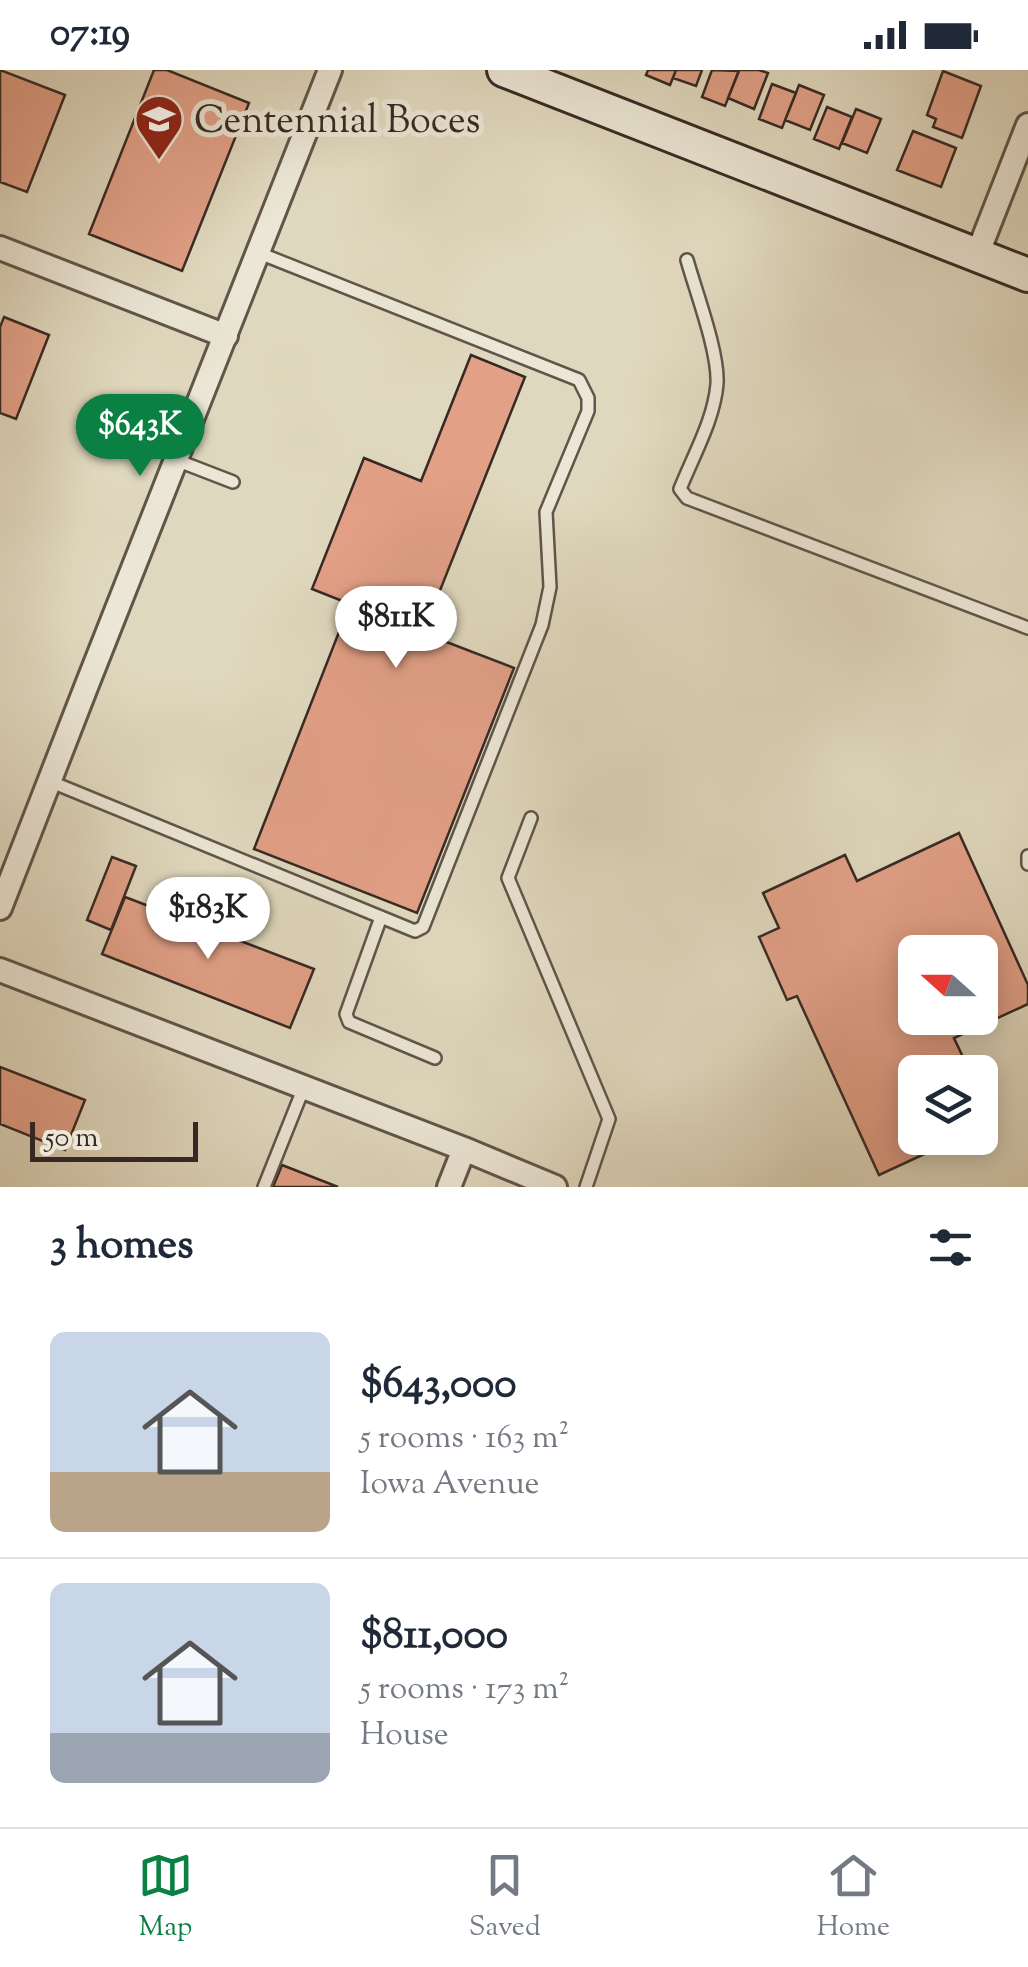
<!DOCTYPE html>
<html lang="en">
<head>
<meta charset="utf-8">
<style>
	:root { --surface:#fff; --page:#f6f6f7; --text:#1f2937; --muted:#747a83; --line:#e0e1e3; --accent:#0b8043 }
	body { margin:0; font-family:"Sorts Mill Goudy",serif; background:var(--page); color:var(--text); height:100vh; display:flex; flex-direction:column; font-size:38px; white-space:nowrap }
	* { box-sizing:border-box; margin:0 }
	p { font-size:32px; color:var(--muted) }
	.icon { flex:none; width:55px; height:55px; fill:none; stroke:currentColor; stroke-width:2; stroke-linecap:round; stroke-linejoin:round }
	.map { position:relative; height:1117px; overflow:hidden }
	.sheet { display:flex; flex-direction:column; background:var(--surface); flex:1 }
	.sheet>* { flex:none }
	.needle { width:65px; rotate:291deg }
	.buttons { position:absolute; left:898px; top:865px; display:grid; gap:20px }
	.buttons a { display:grid; place-items:center; width:100px; height:100px; border-radius:15px; background:var(--surface); box-shadow:0 5px 25px #0003; font-size:50px }
	.scale { position:absolute; left:30px; bottom:25px; width:168px; box-sizing:border-box; padding-left:10px; border:5px solid #362924; border-top:0; font-size:28px; line-height:35px; white-space:nowrap; color:#362924; -webkit-text-stroke:8px #ebe6d5; paint-order:stroke }
	.price { position:absolute; translate:-50% -85px; padding:0 22px; border-radius:35px; background:#fff; color:#222; font-size:32px; line-height:65px; filter:drop-shadow(0 2px 5px #0008) }
	.price::after { content:''; position:absolute; left:50%; top:60px; width:30px; height:22px; margin-left:-15px; background:inherit; clip-path:polygon(0 0,100% 0,50% 100%) }
	.price.on { background:var(--accent); color:#fff }
	ul { padding:0; list-style:none }
	li { display:flex; align-items:center; gap:30px; height:250px; padding:0 50px }
	li+li { border-top:2px solid var(--line) }
	li span { display:grid; place-items:center; flex:none; width:280px; height:200px; border-radius:15px; color:#555 }
	li>.icon { margin-inline-start:auto }
	span .icon { width:120px; height:120px; fill:#fffc; stroke-width:1 }
	li b { font-size:42px }
	h2 { display:flex; justify-content:space-between; align-items:center; height:120px; padding:0 50px; font-size:42px }
	.status { display:flex; justify-content:space-between; align-items:center; height:70px; padding:0 50px; background:var(--surface); direction:ltr }
	.status svg { height:28px; fill:currentColor }
	.tabs { display:flex; justify-content:space-around; align-items:center; height:140px; border-top:2px solid var(--line); background:var(--surface); font-size:28px; color:var(--muted) }
	.tabs a { display:grid; justify-items:center; gap:5px }
	.tabs .on { color:var(--accent) }
	.map>svg:first-child { display:block }
	.building { fill:#e2a087; stroke:#362924; stroke-width:2.5; fill-rule:evenodd }
	.lines { fill:none; stroke-linecap:round; stroke-linejoin:round }
	.lane-casing { stroke:#60554a; stroke-width:16 }
	.street-casing { stroke:#60554a; stroke-width:28 }
	.secondary-casing { stroke:#362924; stroke-width:38 }
	.lane { stroke:#ebe6d5; stroke-width:11 }
	.street { stroke:#ebe6d5; stroke-width:22 }
	.secondary { stroke:#ebe6d5; stroke-width:32 }
	.labels { text-anchor:middle; stroke-width:10; stroke-linejoin:round; paint-order:stroke }
	.poi-label { font-size:38px; fill:#362924; stroke:#ebe6d5; text-anchor:start }
</style>
</head>
<body>
<div class="status"><b>07:19</b><svg viewBox="0 0 49 12"><path d="M0 12V9h3v3zM5 12V6h3v6zM10 12V3h3v9zM15 12V0h3v12zM26 1h20v11H26zM47 4h2v5h-2z"/></svg></div>
<div class="map">
<svg width="1028" height="1117" viewBox="0 0 1028 1117">
	<rect width="100%" height="100%" fill="#e0d8be"/>
	<filter id="stains"><feTurbulence type="fractalNoise" baseFrequency=".002" numOctaves="4"/><feColorMatrix values="0 0 0 0 .2 0 0 0 0 .09 0 0 0 0 .02 0 0 0 .5 -.17"/></filter>
	<radialGradient id="worn" r=".72"><stop offset=".6" stop-color="#630" stop-opacity="0"/><stop offset="1" stop-color="#630" stop-opacity=".3"/></radialGradient>
	<path class="building" d="M0,0l65,25 -38,97 -27,-10z
		M154,0h13l82,33 -67,168 -93,-37z
		M648,0h28l-6,15 -24,-10z
		M676,0h26l-6,16 -23,-8z
		M712,0l27,1 -14,35 -23,-9z
		M759,0l9,3 -14,36 -26,-11 11,-28z
		M943,1l38,15 -19,52 -29,-11 3,-8 -9,-4z
		M772,14l24,9 -14,35 -23,-9z
		M799,15l25,10 -14,35 -25,-10z
		M827,37l25,10 -13,32 -25,-10z
		M856,39l25,10 -14,34 -25,-10z
		M913,61l43,17 -15,39 -44,-17z
		M4,247l45,18 -33,84 -16,-6v-86z
		M471,285l54,22 -102,256 91,35 -97,245 -163,-64 96,-245 -38,-15 52,-131 57,23z
		M959,763l69,152v19l-74,34 16,34h-55v66h44l-80,37 -82,-179 -10,4 -28,-63 20,-9 -16,-35 82,-38 12,26zM915,882h65v66h-65z
		M112,787l24,9 -25,64 -24,-10z
		M125,827l189,72 -24,59 -188,-74z
		M0,997l85,33 -20,50 -65,-26z
		M282,1095l56,22h-65z"/>
	<g class="lines">
		<g class="lane-casing">
			<path id="lane" d="M687,190c9,32 32,93 30,124 -3,36 -24,72 -37,105l7,9 341,130
				M176,390l57,22
				M49,711l366,150 8,-4 119,-302 8,-38 -4,-75 42,-101v-13l-9,-18 -320,-127
				M531,748l-23,60 101,241 -23,68
				M1028,786v8
				M381,847l-35,97 3,8 86,36
				M264,1117l40,-100"/>
		</g>
		<g class="street-casing">
			<path id="street" d="M0,178l226,88
				M977,185l51,-130
				M0,838c108,-280 220,-558 330,-838
				M0,900l464,179 91,38
				M449,1117l15,-38"/>
		</g>
		<g class="secondary-casing">
			<path id="secondary" d="M504,0l524,205"/>
		</g>
		<use href="#lane" class="lane"/>
		<use href="#street" class="street"/>
		<use href="#secondary" class="secondary"/>
	</g>
	<defs>
		<g id="school-pin" transform="scale(2.5)"><path d="M0 17L-7.5 6A9.5 9.5 0 1 1 7.5 6Z" fill="#8f2418" stroke="#ebe6d5"/><path d="M0-5L7-2L0 1L-7-2ZM-4 1L0 2.5L4 1V4Q0 6-4 4Z" fill="#fff"/></g>
	</defs>
	<g fill-rule="evenodd">
		<use href="#school-pin" x="159" y="49"/>
	</g>
	<g class="labels">
		<g class="poi-label">
			<text x="194" y="62">Centennial Boces</text>
		</g>
	</g>
	<rect width="100%" height="100%" filter="url(#stains)"/>
	<rect width="100%" height="100%" fill="url(#worn)"/>
</svg>
<div class="buttons">
<a><svg class="needle" viewBox="-14 -14 28 28"><path d="M0-13l5 13h-10z" fill="#e53935"/><path d="M0 13l5-13h-10z" fill="#747a83"/></svg></a>
<a><svg class="icon" aria-label="layers" viewBox="0 0 24 24"><path d="M12 4l9 5-9 5-9-5zM3 14l9 5 9-5"/></svg></a>
</div>
<div class="scale">50 m</div>
<b class="price on" style="left:140px;top:409px">$643K</b>
<b class="price" style="left:396px;top:601px">$811K</b>
<b class="price" style="left:208px;top:892px">$183K</b>
</div>
<section class="sheet">
<h2>3 homes<svg class="icon" aria-label="filters" viewBox="0 0 24 24"><path d="M4 7h16M4 17h16"/><circle cx="9" cy="7" r="2"/><circle cx="15" cy="17" r="2"/></svg></h2>
<ul>
<li><span style="background:linear-gradient(#c9d6e8 70%,#b9a48a 0)"><svg class="icon" aria-label="home" viewBox="0 0 24 24"><path d="M3 11l9-7 9 7M6 9v11h12V9"/></svg></span><div><b>$643,000</b><p>5 rooms · 163 m²</p><p>Iowa Avenue</p></div></li>
<li><span style="background:linear-gradient(#c9d6e8 75%,#9aa5b1 0)"><svg class="icon" aria-label="home" viewBox="0 0 24 24"><path d="M3 11l9-7 9 7M6 9v11h12V9"/></svg></span><div><b>$811,000</b><p>5 rooms · 173 m²</p><p>House</p></div></li>
</ul>
</section>
<nav class="tabs">
<a class="on"><svg class="icon" aria-label="map" viewBox="0 0 24 24"><path d="M3 6l6-2 6 2 6-2v14l-6 2-6-2-6 2zM9 4v14M15 6v14"/></svg>Map</a>
<a><svg class="icon" aria-label="saved" viewBox="0 0 24 24"><path d="M7 4h10v16l-5-4-5 4z"/></svg>Saved</a>
<a><svg class="icon" aria-label="home" viewBox="0 0 24 24"><path d="M3 11l9-7 9 7M6 9v11h12V9"/></svg>Home</a>
</nav>
</body>
</html>
